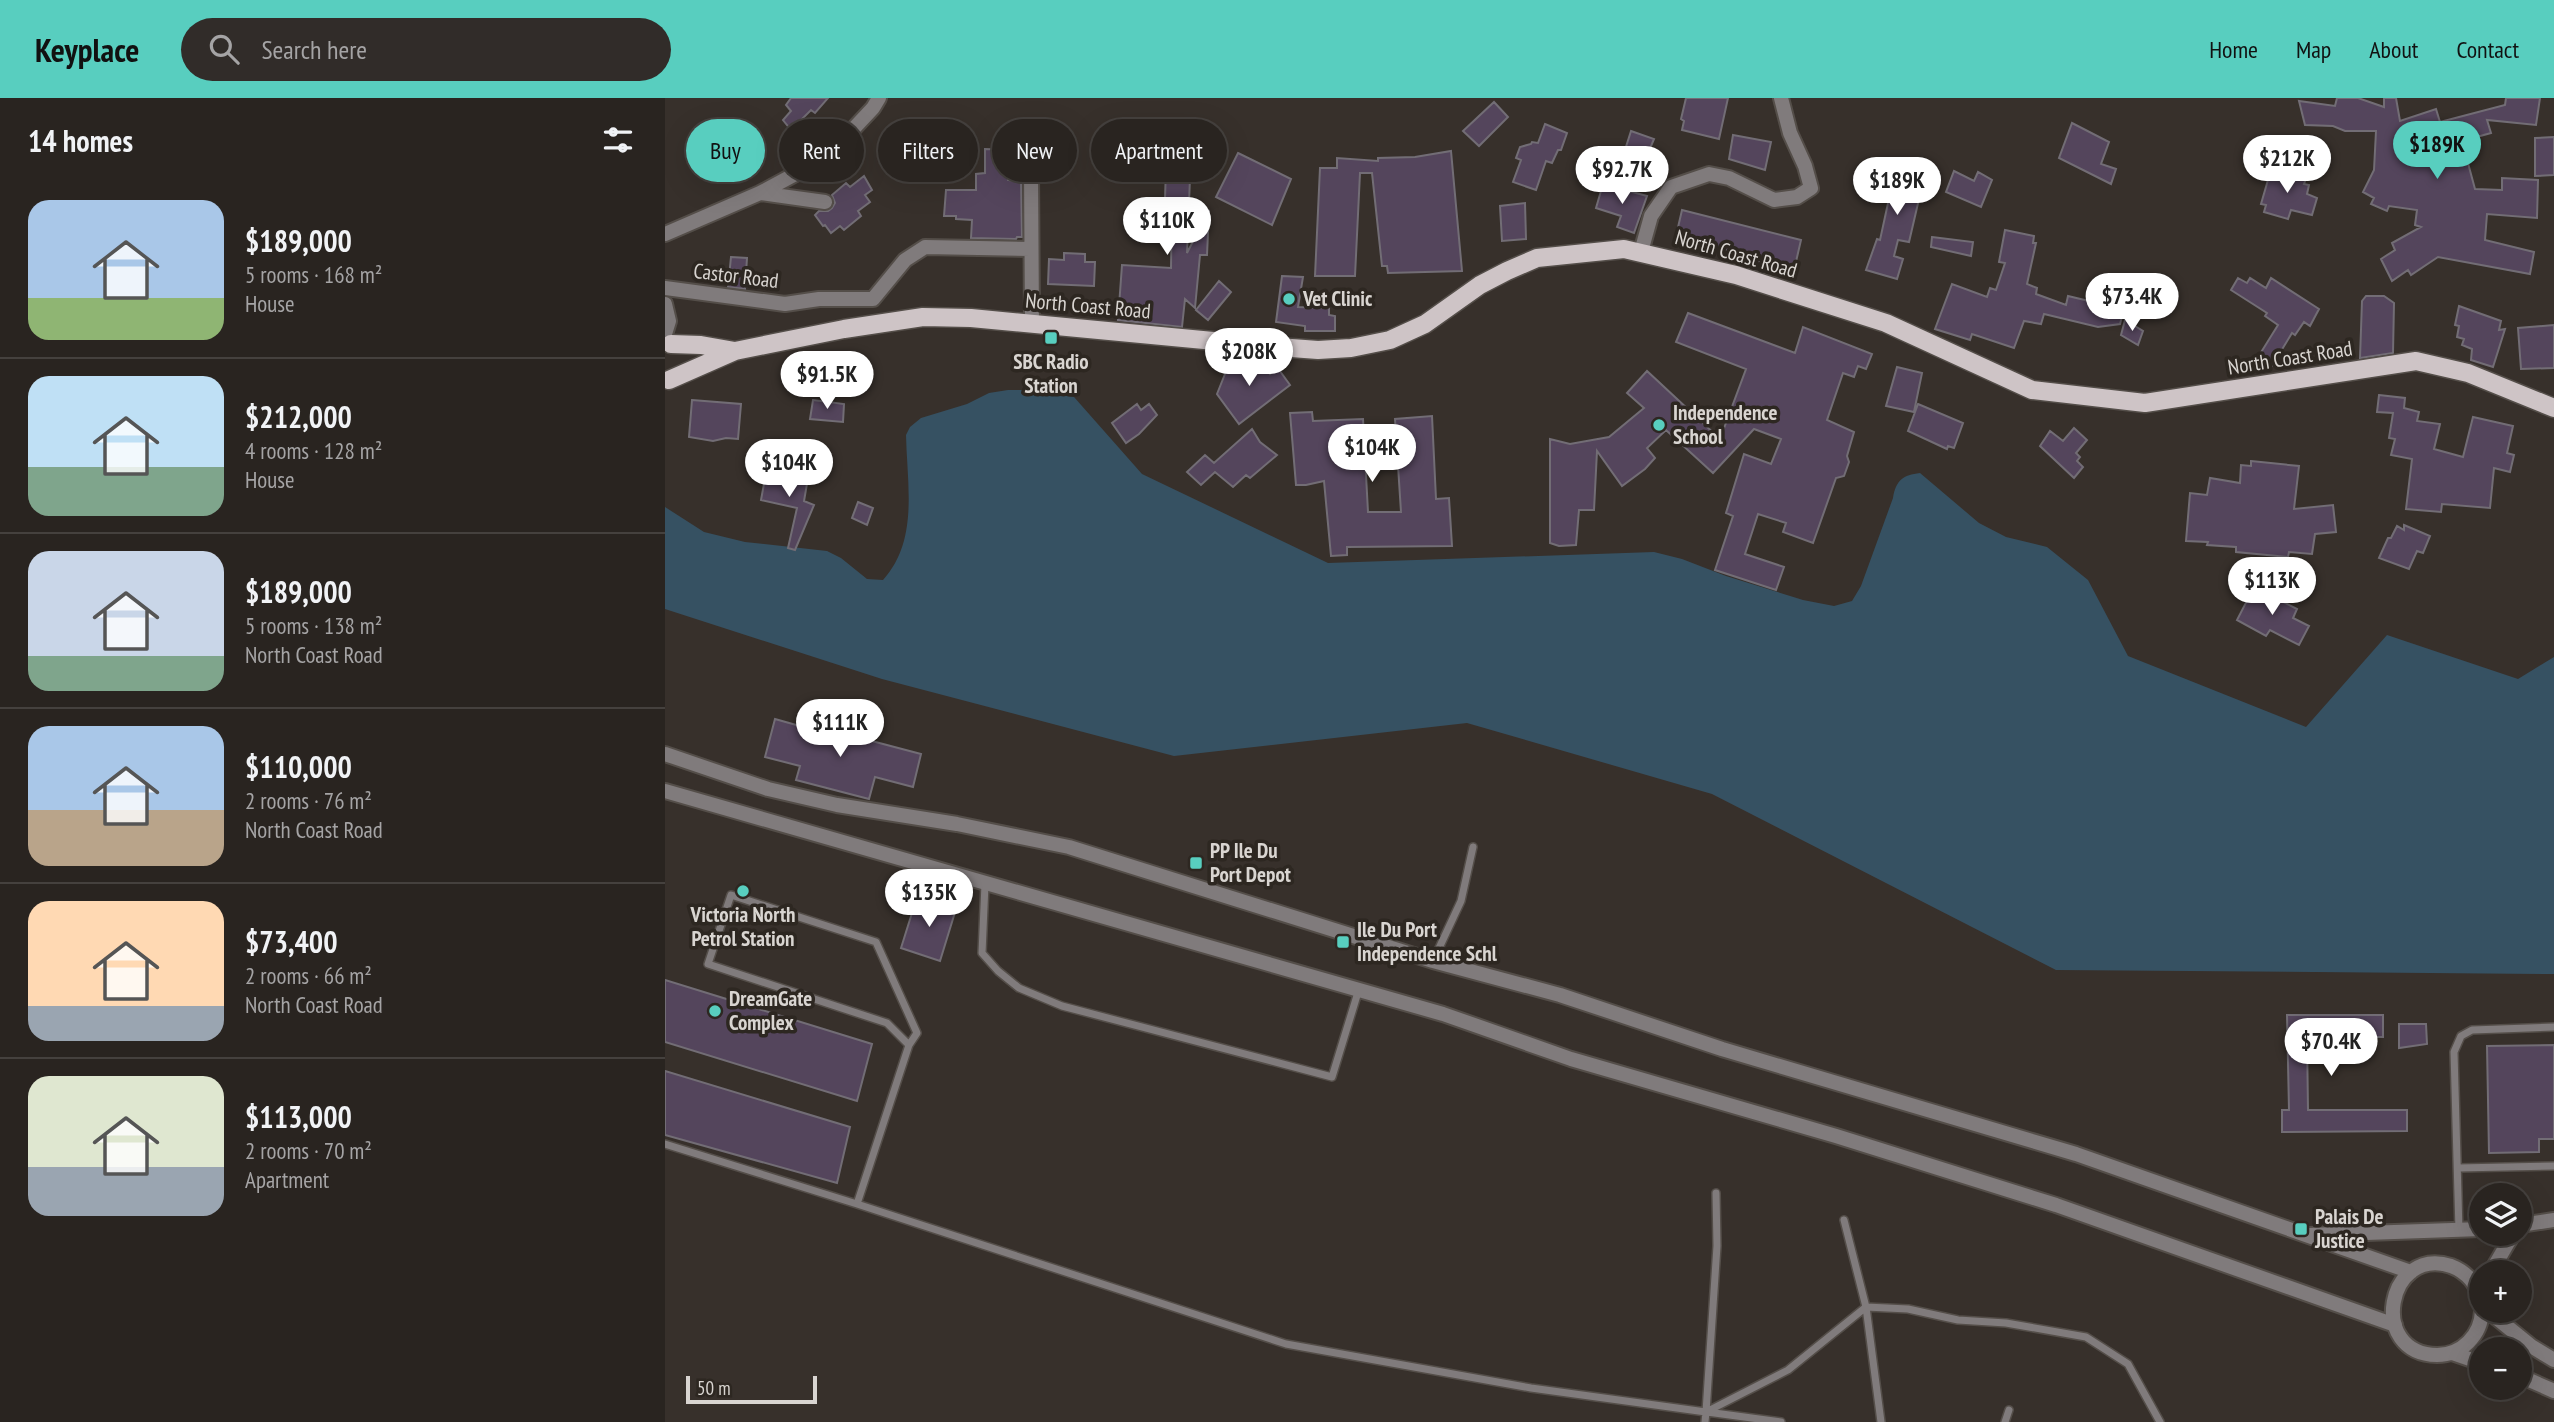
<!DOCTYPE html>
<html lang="en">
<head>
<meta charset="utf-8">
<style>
	:root { --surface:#292420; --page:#312c29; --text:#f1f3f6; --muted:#a5a4a5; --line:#45413e; --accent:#58cebf }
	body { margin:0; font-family:"PT Sans Narrow",sans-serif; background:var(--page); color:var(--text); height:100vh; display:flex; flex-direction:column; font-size:26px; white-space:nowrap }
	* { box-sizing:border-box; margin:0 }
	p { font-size:23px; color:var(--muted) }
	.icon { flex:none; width:38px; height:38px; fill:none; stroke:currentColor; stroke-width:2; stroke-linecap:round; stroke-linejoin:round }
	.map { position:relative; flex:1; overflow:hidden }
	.details { display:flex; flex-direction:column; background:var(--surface); width:665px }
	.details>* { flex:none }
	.hud { position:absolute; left:21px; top:21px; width:665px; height:63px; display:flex; gap:14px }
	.buttons { position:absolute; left:1804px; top:1085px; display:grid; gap:14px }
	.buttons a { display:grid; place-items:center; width:63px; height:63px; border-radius:50%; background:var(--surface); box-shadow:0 7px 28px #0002,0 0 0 2px var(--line); font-size:35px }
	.scale { position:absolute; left:21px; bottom:18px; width:131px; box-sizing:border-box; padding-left:7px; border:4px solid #d9d5d1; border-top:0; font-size:19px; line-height:24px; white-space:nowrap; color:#d9d5d1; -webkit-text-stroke:5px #2d2721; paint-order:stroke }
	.price { position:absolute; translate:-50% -60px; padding:0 16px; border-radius:24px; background:#fff; color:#222; font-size:23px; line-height:46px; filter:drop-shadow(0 2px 4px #0008) }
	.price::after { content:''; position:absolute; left:50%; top:42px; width:21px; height:16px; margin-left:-10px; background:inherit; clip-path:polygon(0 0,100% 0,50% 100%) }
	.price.active { background:var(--accent); color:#111 }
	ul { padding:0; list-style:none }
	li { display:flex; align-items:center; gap:21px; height:175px; padding:0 28px }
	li+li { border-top:2px solid var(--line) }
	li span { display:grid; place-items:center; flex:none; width:196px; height:140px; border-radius:21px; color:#555 }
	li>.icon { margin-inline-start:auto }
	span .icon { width:84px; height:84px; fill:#fffc; stroke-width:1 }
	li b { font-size:30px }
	h2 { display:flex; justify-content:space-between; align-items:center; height:84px; padding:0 28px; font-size:30px }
	.pill { padding:0 24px; border-radius:32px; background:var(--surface); box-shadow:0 7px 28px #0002,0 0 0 2px var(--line); font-size:24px; line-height:63px }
	.pill.active { background:var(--accent); color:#111 }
	header { display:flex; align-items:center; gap:42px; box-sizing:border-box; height:98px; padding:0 35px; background:var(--accent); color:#111 }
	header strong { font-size:33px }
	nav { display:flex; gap:38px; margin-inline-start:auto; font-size:24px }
	.search { width:490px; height:63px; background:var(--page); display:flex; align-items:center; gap:18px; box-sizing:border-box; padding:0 24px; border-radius:38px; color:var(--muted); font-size:26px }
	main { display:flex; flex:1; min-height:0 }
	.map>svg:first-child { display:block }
	.water { fill:#365162 }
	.building { fill:#54455c; stroke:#726d75; stroke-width:2 }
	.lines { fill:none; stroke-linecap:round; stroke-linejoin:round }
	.service-casing { stroke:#544e49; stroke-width:10 }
	.minor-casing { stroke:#544e49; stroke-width:18 }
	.tertiary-casing { stroke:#544e49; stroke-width:18 }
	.primary-casing { stroke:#544e49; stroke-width:21 }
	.service { stroke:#807b7c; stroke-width:7 }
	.minor { stroke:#807b7c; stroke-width:14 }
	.tertiary { stroke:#807b7c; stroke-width:14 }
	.primary { stroke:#cec4c6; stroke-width:18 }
	.poi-dot { fill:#58cebf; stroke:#2d2721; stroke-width:2.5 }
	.labels { text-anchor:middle; stroke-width:7; stroke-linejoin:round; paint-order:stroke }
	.street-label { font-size:21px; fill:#d9d5d1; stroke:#2d2721 }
	.poi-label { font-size:21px; font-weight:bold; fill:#d9d5d1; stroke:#2d2721; text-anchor:start }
</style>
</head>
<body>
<header>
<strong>Keyplace</strong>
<div class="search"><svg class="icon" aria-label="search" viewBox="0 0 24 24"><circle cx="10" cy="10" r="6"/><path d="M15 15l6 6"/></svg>Search here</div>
<nav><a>Home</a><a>Map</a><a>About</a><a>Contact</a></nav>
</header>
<main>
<section class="details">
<h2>14 homes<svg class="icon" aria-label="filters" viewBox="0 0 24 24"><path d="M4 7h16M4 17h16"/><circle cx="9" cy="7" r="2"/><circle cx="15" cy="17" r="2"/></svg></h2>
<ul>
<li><span style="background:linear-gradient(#a9c7e8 70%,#8fb573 0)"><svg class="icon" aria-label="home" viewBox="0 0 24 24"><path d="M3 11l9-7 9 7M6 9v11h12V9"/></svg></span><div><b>$189,000</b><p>5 rooms · 168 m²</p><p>House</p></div></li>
<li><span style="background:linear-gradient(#bfe0f5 65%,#7fa58c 0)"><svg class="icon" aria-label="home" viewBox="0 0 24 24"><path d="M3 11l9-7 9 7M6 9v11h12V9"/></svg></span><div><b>$212,000</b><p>4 rooms · 128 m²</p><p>House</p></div></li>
<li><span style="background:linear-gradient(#c9d6e8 75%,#7fa58c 0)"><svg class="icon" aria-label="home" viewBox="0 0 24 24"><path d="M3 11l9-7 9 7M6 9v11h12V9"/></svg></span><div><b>$189,000</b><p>5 rooms · 138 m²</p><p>North Coast Road</p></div></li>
<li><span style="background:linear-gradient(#a9c7e8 60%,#b9a48a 0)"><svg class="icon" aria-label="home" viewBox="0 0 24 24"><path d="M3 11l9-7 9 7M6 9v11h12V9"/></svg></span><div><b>$110,000</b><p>2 rooms · 76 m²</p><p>North Coast Road</p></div></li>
<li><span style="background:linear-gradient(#ffd9b3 75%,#9aa5b1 0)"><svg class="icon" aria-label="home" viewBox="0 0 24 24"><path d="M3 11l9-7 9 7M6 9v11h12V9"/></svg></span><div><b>$73,400</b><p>2 rooms · 66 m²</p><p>North Coast Road</p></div></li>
<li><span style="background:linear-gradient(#dfe7d0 65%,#9aa5b1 0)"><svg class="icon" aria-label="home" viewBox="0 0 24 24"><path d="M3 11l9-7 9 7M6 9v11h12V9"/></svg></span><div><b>$113,000</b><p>2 rooms · 70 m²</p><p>Apartment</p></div></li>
</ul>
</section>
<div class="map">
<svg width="1889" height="1324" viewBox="0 0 1889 1324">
	<rect width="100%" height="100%" fill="#37302b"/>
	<path class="water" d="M343,292h13l53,7 68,77 186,89 326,-11 28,7 44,17 77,24 31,6 18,-5 9,-15 32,-88c3,-18 10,-23 27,-25l59,50 27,14 41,10 41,33 40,76 178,71 81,-92 131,44 36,-22v317l-498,-4 -344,-176 -245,-71 -293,33 -292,-77 -217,-70v-102l39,25 41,10 82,9 14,7 26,21 16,1c36,-40 24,-95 23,-145l4,-8 11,-9 46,-14 22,-11z"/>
	<path class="building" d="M126,0h37l-13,15 -4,-3 -20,20 -8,-10 8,-9 -5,-6z
		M1021,0h42l-9,41 -37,-9 2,-9 -3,-2z
		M1672,0h21l26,9v-9h12l4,23 36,-12 4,13 65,-17 1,-7h34l-4,27 -49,-5 4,13 -29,8 13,48 27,1v-12l36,2 -1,38 -50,-4 -2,26 49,12 -4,22 -92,-17 -27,18 -3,-5 -16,11 -11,-22 14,-9 -3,-7 29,-16 -6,-2 2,-15 -28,-4 -2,5 -16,-7 3,-6 -11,-6 11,-22 2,-39h-31l-12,-5 -28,-1 -6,-24 36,5z
		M829,4l14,15 -29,29 -16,-15z
		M1407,25l37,19 -8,22 15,5 -5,15 -52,-26z
		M880,26l22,9 -6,17h-3l-6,13 -6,-2 -10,29 -23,-8 8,-22 -5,-2 4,-11 11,-3 1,-2 6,1z
		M364,31l25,1 -1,26 -16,-2v-9l-8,-1z
		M966,33l23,8 -8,19 -4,-1 -3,24h-10l1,-29 -5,-2z
		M1068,37l38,7 -6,28 -36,-11z
		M1889,39v38l-19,1v-38z
		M492,48h30l-1,32h4l-3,75 22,-43 -2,45h-7l-5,53 -10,-9 -3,28 -64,-7 4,-55 49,3 1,-68 -7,-1 1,-32h-10z
		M320,51l25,1 -2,30 13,2 1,55h-5l-1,2 -45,-1 1,-18 -16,-1v-3h-12l2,-26h30v-16l9,-1z
		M786,53l11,120 -74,2 -1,-7h-5l-10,-93h-12l-5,103h-40l5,-108h17v-10l41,3v-3l37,-1z
		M573,55l53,26 -19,46 -56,-28z
		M1242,68l21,4 -4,23 -2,7 -3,-1 -10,43 -11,-2 -4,16 9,3 -6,20 -31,-9 11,-31 3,1 10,-46 -13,-2 4,-24 24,5z
		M1612,70l14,7 16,1 -3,8 5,1 -2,9 10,4 -5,17 -21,-5 -3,9 -24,-7 2,-7 -5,-1 9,-31z
		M1289,73l20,10 4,-9 14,8 -11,27 -35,-15z
		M199,78l8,14 -7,5 5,7 -12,9 3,5 -17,14 -4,-4 -9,7 -6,-8 -2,1 -8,-11 4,-4h9l4,-3 3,-5 -3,-8 14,-12 4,4z
		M938,86l44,12 -13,37 -17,-6 4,-11 -25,-8z
		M860,105l1,36 -24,2 -2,-35z
		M1017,112l119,30 -6,26 -10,-3 -2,4 -34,-9v-4l-64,-12v-3l-9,-3z
		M1340,132l29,6 -1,7h3l-9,41 10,4 -1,6 30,11 2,-9 21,5 6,-19 33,11 -8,31 -22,3 -54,-13 -3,10 -17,-3 -10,27 -42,-14 -2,6 -35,-11 17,-45 35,13 3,-9 6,2 9,-27 -6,-1z
		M1267,139l41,5 -2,14 -40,-9z
		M399,155l21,1v8h10l-1,24 -46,-2 1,-25 15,1z
		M66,159l16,1 -2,31 -17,-2z
		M617,178l21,1 -5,30 31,1v7l6,1v15h-30v-5l-29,-4z
		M1573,180l9,5 3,-5 16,10 5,-10 48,31 -9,17 -6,-4 -9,13 -3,-2 -22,36 -15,-7 23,-37 -13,-9 2,-3 -36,-23z
		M554,183l12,11 -23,28 -12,-10z
		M1701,198h18l10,7 -1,50 -33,5 2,-57z
		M1794,208l42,15 -2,9 6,-1 -12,38 -22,-7 1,-11 -10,-4 2,-6 -7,-2 2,-11 -4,-1z
		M1023,215l107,40 8,-26 69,27 -6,15 -8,-3 -4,11 -11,-4 -16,47 27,12 -7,24 2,6 -5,14 -8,2 -23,65 -30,-11 3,-9 -28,-9 -13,40 39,13 -8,23 -61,-20 18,-54 -7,-3 18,-59 27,10 10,-25 -27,-10 -41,44 -47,-43 -19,18 8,10 -10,11 -23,17 -25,-35 -3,59h-15l-3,35 -17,1 -9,-3v-104l20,5 39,-7 35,-29 -17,-15 20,-22 73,68 26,-70 -70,-27z
		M1460,222l18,11 -5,14 -17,-10z
		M1889,227v43l-33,1 -3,-41z
		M566,261l26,8 5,-3 8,10 7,-7 13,18 -51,39 -22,-30z
		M1232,269l25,6 -8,39 -28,-6z
		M1714,297l26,3 -1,10 15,4 -2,9 23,3 -6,25 29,8 10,-40 40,9 -6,27 7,2 -4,17 -16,-4 -4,40 -48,-4 -1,8 -35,-3 6,-50 -21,-4 4,-16 -6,-1 4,-25 -16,-1z
		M27,302l49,4 -3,35 -12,-1 -13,3 -24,-4z
		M148,302l31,4 -1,18 -33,-3z
		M472,306l4,6 8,-6 8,11 -18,19 -13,9 -14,-20z
		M1253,306l45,19 -9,25 -6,-2 -1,3 -39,-18z
		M647,314l1,9 50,-2 5,93h33l-6,-93 37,-3 4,83 13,-1 3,48 -105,1v8l-16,1 -7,-75 -18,4h-10l-6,-72z
		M1409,330l13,12 -11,13 4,4 -3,4 6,6 -9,11 -34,-32 10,-15 13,10z
		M587,331l8,13 17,13 -27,23 -4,-3 -13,12 -18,-15 -14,13 -14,-13 18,-17 9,8z
		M1586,363l48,5 -5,43 39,-4 3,27 -21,2 -3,20 -23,-2 -1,5 -52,-5v-5l-29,-2 1,-3 -22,-1 4,-48 17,2 3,-17 30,5 1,-18 10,1z
		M102,370l41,10 -4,23 10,4 -19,45 -7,-2 9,-40 -36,-8z
		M193,404l15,6 -6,17 -15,-7z
		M1739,427l26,11 -7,17 -6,-2 -8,18 -30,-11 9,-20h3l6,-12 7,4z
		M1589,489l43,22 -4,9 16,8 -10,19 -29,-15 -4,6 -29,-16z
		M110,621l39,11 1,-4 106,28 -8,33 -38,-10 -6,22 -73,-19 4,-14 -35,-9z
		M252,799l39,12 -16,52 -39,-13z
		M0,882l207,64 -15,57 -192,-59z
		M1622,917h96v22h-76l1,73h99v21l-125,1v-22h7z
		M1734,926h27l1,20 -28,4z
		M1889,947v94h-15v13l-50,1 -2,-107z
		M0,973l185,56 -13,56 -172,-48z"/>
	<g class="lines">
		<g class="service-casing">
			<path id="service" d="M320,786l-3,69 16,18 21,17 43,18 270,71 27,-88
				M768,863l28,-60 12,-54
				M0,1046l192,60 52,-159 -22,-22 -179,-59 23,-69 145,47 41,91 -8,12
				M1793,1070l96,-2
				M192,1106l429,140 245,44 175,24 11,-166 -1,-53
				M1794,1133l-5,-179 7,-16 11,-6 82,-3
				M1042,1314l74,10
				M1040,1324l1,-10 82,-42 78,-63 -22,-87
				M1216,1324l-15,-115 42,2 50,11 48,3 80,14 42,27 32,58
				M1340,1324l4,-12"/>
		</g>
		<g class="minor-casing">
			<path id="minor" d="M366,71l1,155
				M95,95l65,9
				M0,136l95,-41 67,-36 46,-49 6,-10
				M976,154l10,-36 20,-29 38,-13 20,4 45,22 23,-3 14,-9 -6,-22 -15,-33 -9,-35
				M0,190l120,16 34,-5h54l32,-39 20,-13 105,2
				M1855,1127l34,-5
				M1643,1137l173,-6
				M1826,1174l22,-38"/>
		</g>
		<g class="tertiary-casing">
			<path id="tertiary" d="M0,206l4,17 -4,13
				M0,656l103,35 69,16 120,19 112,23 364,114 127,34 162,54 354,105 335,118
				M0,693l778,223 128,45 265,77 220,69 339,120
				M1816,1203c-3,-16 -14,-29 -30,-35 -64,-21 -84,88 -14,89 25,0 44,-20 45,-44
				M1823,1213l43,35 23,14
				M1787,1255l29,10
				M1855,1278l34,15"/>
		</g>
		<g class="primary-casing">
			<path id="primary" d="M6,246l30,1 34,6
				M4,282l66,-29 109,-22 79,-12 48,1 307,29 40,3 33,-2 39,-8 35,-16 55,-39 27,-14 30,-13 87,-9 112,26 150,48 146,67 113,13 271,-42 52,12 86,35"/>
		</g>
		<use href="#service" class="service"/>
		<use href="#minor" class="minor"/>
		<use href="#tertiary" class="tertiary"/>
		<use href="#primary" class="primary"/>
	</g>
	<g class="poi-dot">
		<circle cx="624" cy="201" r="7"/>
		<rect x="379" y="233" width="14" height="14" rx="3.5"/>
		<circle cx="994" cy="327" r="7"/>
		<rect x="524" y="758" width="14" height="14" rx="3.5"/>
		<circle cx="78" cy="793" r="7"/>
		<rect x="671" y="837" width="14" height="14" rx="3.5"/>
		<circle cx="50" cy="913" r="7"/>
		<rect x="1629" y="1124" width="14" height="14" rx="3.5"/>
	</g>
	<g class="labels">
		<g class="street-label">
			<text transform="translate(1071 156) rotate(16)" y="7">North Coast Road</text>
			<text transform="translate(71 178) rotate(7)" y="7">Castor Road</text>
			<text transform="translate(423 208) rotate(5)" y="7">North Coast Road</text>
			<text transform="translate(1625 260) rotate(-9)" y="7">North Coast Road</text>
		</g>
		<g class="poi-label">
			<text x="638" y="208">Vet Clinic</text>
			<text x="386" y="271" text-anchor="middle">SBC Radio<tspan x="386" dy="24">Station</tspan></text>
			<text x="1008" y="322">Independence<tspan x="1008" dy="24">School</tspan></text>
			<text x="545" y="760">PP Ile Du<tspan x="545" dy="24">Port Depot</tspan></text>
			<text x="78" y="824" text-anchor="middle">Victoria North<tspan x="78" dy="24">Petrol Station</tspan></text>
			<text x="692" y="839">Ile Du Port<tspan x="692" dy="24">Independence Schl</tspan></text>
			<text x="64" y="908">DreamGate<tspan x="64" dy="24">Complex</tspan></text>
			<text x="1650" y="1126">Palais De<tspan x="1650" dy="24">Justice</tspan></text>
		</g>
	</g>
</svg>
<div class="buttons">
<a><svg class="icon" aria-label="layers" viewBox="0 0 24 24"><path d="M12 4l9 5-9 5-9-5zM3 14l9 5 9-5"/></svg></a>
<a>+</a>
<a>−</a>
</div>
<div class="scale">50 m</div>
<b class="price active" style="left:1772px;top:83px">$189K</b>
<b class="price" style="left:1622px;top:97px">$212K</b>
<b class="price" style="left:957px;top:108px">$92.7K</b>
<b class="price" style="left:1232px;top:119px">$189K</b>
<b class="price" style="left:502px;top:159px">$110K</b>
<b class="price" style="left:1467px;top:235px">$73.4K</b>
<b class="price" style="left:584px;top:290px">$208K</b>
<b class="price" style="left:162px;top:313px">$91.5K</b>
<b class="price" style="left:707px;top:386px">$104K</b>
<b class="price" style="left:124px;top:401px">$104K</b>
<b class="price" style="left:1607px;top:519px">$113K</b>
<b class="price" style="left:175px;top:661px">$111K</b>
<b class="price" style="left:264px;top:831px">$135K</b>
<b class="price" style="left:1666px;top:980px">$70.4K</b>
<div class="hud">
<a class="pill active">Buy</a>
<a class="pill">Rent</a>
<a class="pill">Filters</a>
<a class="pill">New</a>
<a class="pill">Apartment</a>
</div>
</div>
</main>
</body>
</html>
